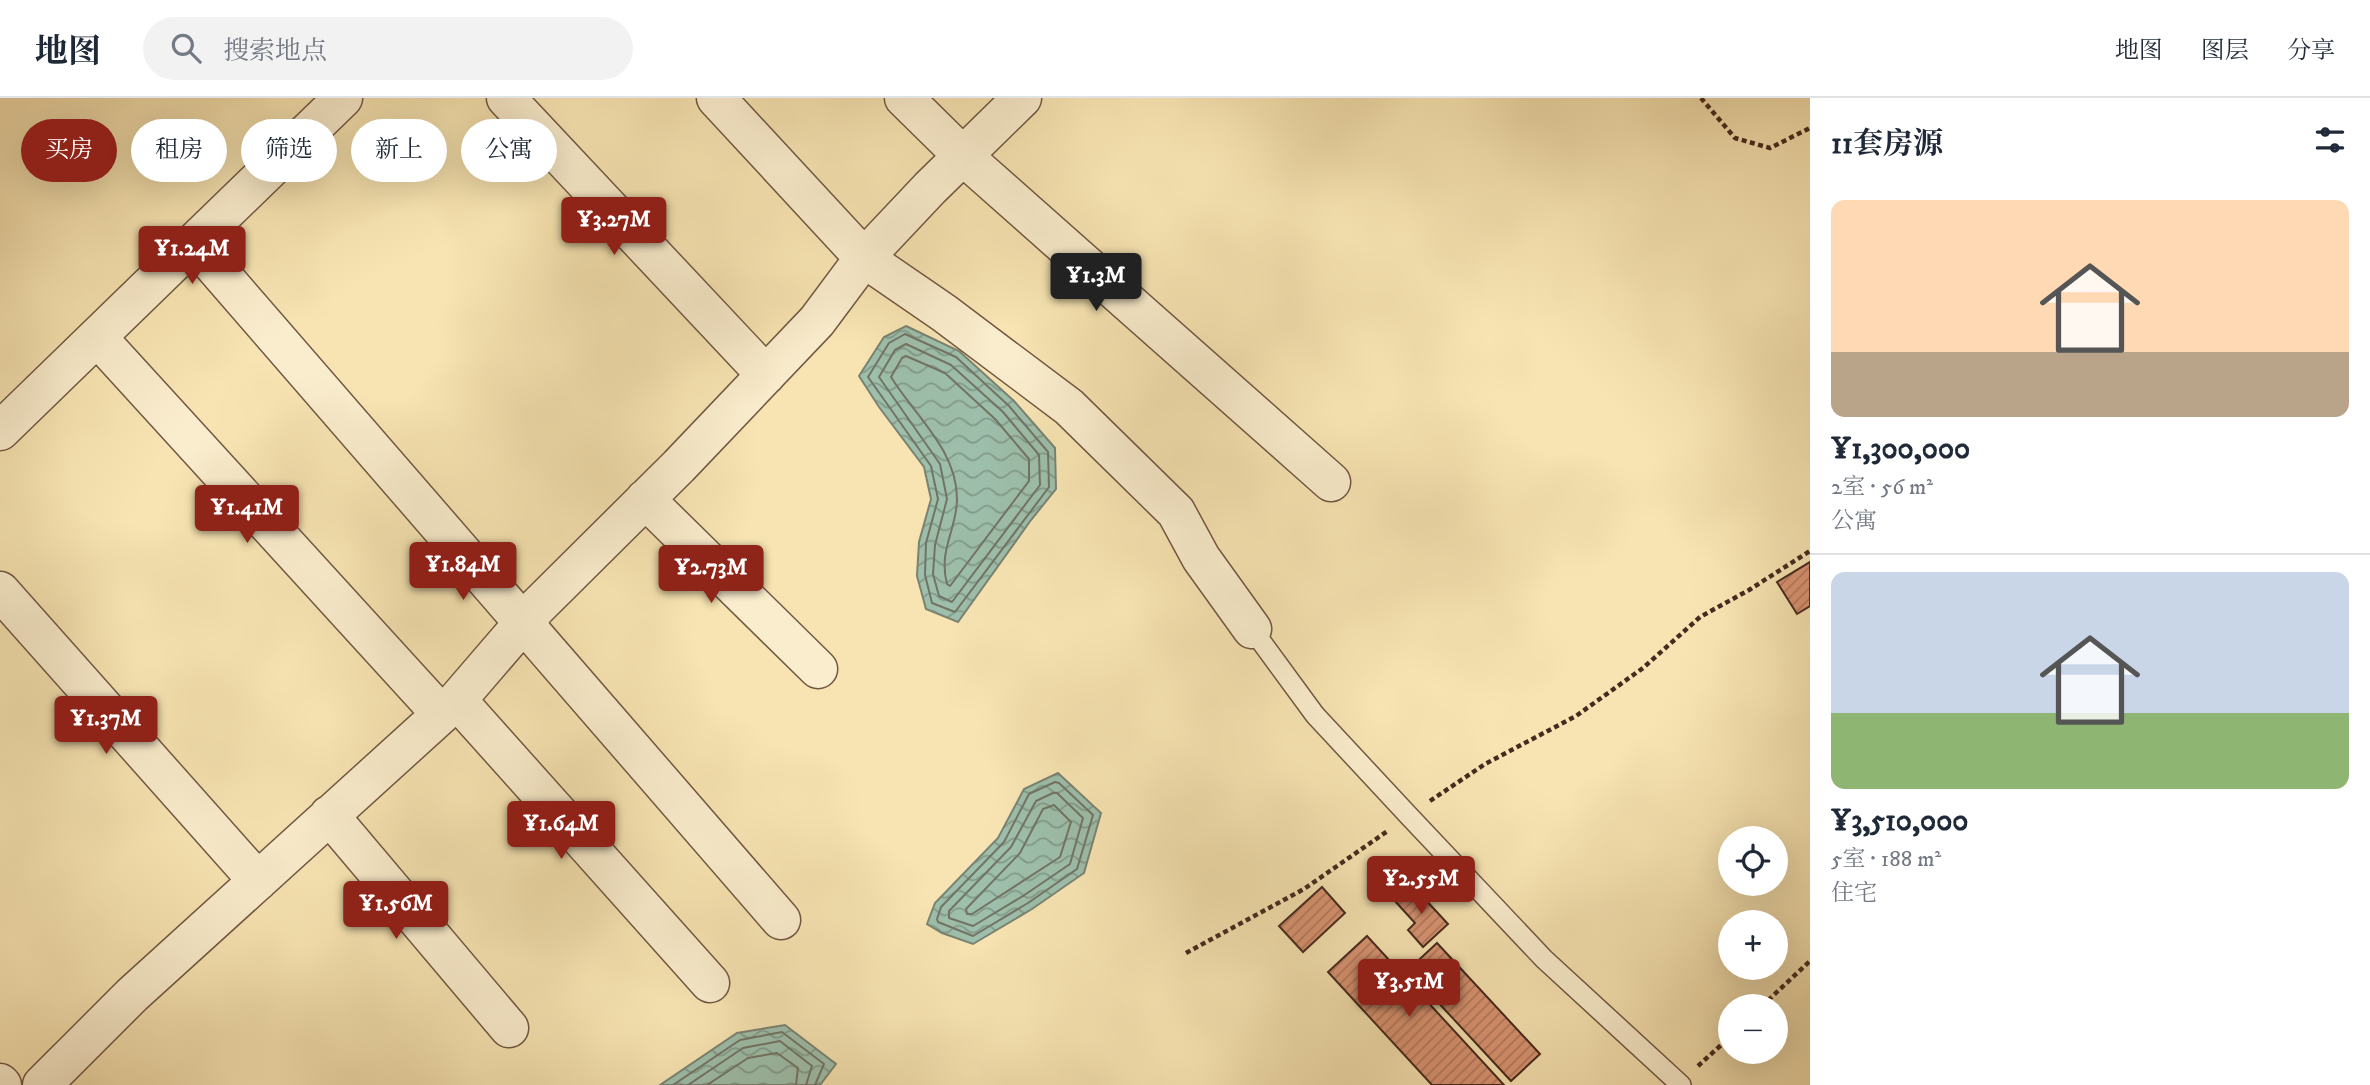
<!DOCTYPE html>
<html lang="zh">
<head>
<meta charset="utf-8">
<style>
	:root { --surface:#fff; --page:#f2f2f3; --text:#1f2937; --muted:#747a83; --line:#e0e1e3; --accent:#8f2418 }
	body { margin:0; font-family:"IM FELL DW Pica","Noto Serif SC",serif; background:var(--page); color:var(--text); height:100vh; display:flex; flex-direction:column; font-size:26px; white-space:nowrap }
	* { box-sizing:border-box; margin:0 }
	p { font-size:23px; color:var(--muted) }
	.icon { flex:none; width:38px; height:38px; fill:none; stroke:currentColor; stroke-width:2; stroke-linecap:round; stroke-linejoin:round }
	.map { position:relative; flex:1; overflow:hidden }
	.panel { display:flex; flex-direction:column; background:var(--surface); width:560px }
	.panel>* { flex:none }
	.top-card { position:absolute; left:21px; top:21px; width:665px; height:63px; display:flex; gap:14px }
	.fabs { position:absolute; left:1718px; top:728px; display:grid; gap:14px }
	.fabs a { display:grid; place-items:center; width:70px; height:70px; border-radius:50%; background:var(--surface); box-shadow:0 7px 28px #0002; font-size:35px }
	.price { position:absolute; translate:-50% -60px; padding:0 16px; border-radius:7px; background:var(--accent); color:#fff; font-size:23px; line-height:46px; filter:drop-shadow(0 2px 4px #0008) }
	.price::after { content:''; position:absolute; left:50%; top:42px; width:21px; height:16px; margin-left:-10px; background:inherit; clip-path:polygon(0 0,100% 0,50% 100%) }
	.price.active { background:#222; color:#fff }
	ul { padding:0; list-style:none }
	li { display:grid; align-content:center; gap:14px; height:371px; padding:0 21px }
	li+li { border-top:2px solid var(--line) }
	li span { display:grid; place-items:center; height:217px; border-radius:14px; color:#555 }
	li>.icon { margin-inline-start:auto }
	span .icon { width:126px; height:126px; fill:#fffc; stroke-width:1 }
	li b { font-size:30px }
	h2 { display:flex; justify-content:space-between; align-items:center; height:84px; padding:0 21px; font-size:30px }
	.tag { padding:0 24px; border-radius:32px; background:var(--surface); box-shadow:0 7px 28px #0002; font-size:24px; line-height:63px }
	.tag.active { background:var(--accent); color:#fff }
	header { display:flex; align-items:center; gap:42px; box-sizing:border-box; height:98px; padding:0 35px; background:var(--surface); border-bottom:2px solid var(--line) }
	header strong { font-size:33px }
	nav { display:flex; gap:38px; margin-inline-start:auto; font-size:24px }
	.search { width:490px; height:63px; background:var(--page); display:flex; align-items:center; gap:18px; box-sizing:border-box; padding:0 24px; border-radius:38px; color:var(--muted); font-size:26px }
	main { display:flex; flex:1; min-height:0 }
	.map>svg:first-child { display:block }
	.water { fill:url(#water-waves); stroke:#7a8373; stroke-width:2 }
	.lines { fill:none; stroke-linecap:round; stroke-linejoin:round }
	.shore { stroke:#727465; stroke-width:2 }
	.building { fill:url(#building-hatch); stroke:#46291f; stroke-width:2 }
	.service-casing { stroke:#725844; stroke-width:22 }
	.minor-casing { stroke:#725844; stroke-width:41 }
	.path { stroke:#46291f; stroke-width:4.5; stroke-dasharray:5 3.5; stroke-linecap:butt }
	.service { stroke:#faedcd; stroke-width:19 }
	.minor { stroke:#faedcd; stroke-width:38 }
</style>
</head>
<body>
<header>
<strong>地图</strong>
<div class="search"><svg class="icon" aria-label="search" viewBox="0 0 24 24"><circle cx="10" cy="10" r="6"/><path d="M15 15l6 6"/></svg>搜索地点</div>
<nav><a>地图</a><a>图层</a><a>分享</a></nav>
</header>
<main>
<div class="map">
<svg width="1810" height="987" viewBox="0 0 1810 987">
	<defs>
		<pattern id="water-waves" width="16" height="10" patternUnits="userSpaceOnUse" patternTransform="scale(1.75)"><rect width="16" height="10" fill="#9dbfab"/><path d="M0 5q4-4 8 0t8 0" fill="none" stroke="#829b8b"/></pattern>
		<pattern id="building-hatch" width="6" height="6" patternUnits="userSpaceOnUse" patternTransform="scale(1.75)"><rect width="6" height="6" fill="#da9473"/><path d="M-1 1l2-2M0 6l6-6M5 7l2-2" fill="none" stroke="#b3795e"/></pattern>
	</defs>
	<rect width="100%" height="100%" fill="#f7e4b2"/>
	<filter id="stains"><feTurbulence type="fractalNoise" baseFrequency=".00286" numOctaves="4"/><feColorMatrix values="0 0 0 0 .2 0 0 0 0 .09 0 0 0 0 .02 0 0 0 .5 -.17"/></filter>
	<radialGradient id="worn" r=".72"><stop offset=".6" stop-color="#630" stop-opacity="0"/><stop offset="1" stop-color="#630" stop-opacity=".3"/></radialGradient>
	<path class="water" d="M906,228l53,25 55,50 41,47 1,41 -25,31 -73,102 -32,-13 -9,-33 2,-34 12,-43 -7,-32 -45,-60 -20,-31 25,-39z
		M1058,675l43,40 -17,60 -52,36 -59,35 -31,-11 -15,-9 8,-21 63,-65 26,-49z
		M785,927l51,39 -16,21h-160l77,-52z"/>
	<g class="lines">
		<path class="shore" d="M905,236l51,23 53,49 39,46 1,35 -94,125 -23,-9 -7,-28 1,-32 12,-44 -7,-33 -63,-89 21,-34z
			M906,246l45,21 52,47 36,43 1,30 -88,117 -13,-6 -6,-22 2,-29 12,-46 -7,-35 -61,-87 16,-27z
			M906,258l39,17 50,46 34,40v22l-79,105 -3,-2c-9,-34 10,-55 10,-85 0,-49 -42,-83 -66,-122l11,-19z
			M1055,684l4,1 34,32 -16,54 -49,34 -55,33 -35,-14 -1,-3 4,-12 63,-65 25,-48z
			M1053,695h4l26,25 -13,46 -47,32 -50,30 -24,-8v-7l62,-64 25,-46z
			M1054,707l17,17 -11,35 -88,57h-5l-1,-5 54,-56 23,-44z
			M673,987l67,-45 42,-8 42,32 -9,21
			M688,987l55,-37 37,-7 32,25 -6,19
			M707,987l41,-27 29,-5 21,15 -2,17"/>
	</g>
	<path class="building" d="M1810,464v44l-13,8 -20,-32z
		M1411,786l37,40 -25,23 -15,-17 7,-7 -21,-23z
		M1322,789l23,26 -42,39 -24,-26z
		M1367,838l137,149h-72l-104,-113z
		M1437,845l103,111 -29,27 -103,-111z"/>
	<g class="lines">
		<g class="service-casing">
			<path id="service" d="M1252,531l63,86 94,101 135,143 137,126"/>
		</g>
		<g class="minor-casing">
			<path id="minor" d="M506,0l260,277
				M716,0l148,160 80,55 125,94 107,105 25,46 51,71
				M904,0l59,58 368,326
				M194,145l587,677
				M97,239l344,377
				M0,333l343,-333
				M645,401l173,170
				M0,493l258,290
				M457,602l253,283
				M329,717l180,213
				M0,985l2,2
				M42,987l90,-90 325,-295 80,-93 142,-141 138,-145 47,-63 66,-70 92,-90"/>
		</g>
		<path class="path" d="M1701,0l34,40 35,10 40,-20
			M1430,703l55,-37 91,-48 67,-48 57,-51 49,-27 61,-39
			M1186,855l118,-64 85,-59
			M1762,908l48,-45
			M1698,968l33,-30"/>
		<use href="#service" class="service"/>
		<use href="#minor" class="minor"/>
	</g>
	<rect width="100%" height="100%" filter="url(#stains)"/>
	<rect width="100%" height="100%" fill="url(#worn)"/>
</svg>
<div class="fabs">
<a><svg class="icon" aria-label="locate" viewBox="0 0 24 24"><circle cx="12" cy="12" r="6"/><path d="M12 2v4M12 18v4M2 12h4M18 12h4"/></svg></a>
<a>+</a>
<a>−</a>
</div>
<b class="price" style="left:614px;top:159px">¥3.27M</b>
<b class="price" style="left:192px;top:188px">¥1.24M</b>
<b class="price active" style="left:1096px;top:215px">¥1.3M</b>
<b class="price" style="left:247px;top:447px">¥1.41M</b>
<b class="price" style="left:463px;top:504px">¥1.84M</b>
<b class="price" style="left:711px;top:507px">¥2.73M</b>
<b class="price" style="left:106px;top:658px">¥1.37M</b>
<b class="price" style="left:561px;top:763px">¥1.64M</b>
<b class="price" style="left:1421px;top:818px">¥2.55M</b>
<b class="price" style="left:396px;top:843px">¥1.56M</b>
<b class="price" style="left:1409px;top:921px">¥3.51M</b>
<div class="top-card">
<a class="tag active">买房</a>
<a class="tag">租房</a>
<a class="tag">筛选</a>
<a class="tag">新上</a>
<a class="tag">公寓</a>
</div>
</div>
<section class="panel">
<h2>11套房源<svg class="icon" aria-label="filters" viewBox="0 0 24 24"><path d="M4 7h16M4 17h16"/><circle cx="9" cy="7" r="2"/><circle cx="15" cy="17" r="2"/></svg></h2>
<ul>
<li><span style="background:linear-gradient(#ffd9b3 70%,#b9a48a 0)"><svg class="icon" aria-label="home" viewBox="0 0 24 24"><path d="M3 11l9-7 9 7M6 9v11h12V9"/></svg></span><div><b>¥1,300,000</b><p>2室 · 56 m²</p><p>公寓</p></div></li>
<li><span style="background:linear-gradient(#c9d6e8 65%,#8fb573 0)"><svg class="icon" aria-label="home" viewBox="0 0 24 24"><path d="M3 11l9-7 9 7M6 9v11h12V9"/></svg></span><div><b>¥3,510,000</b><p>5室 · 188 m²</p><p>住宅</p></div></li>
</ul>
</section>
</main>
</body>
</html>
